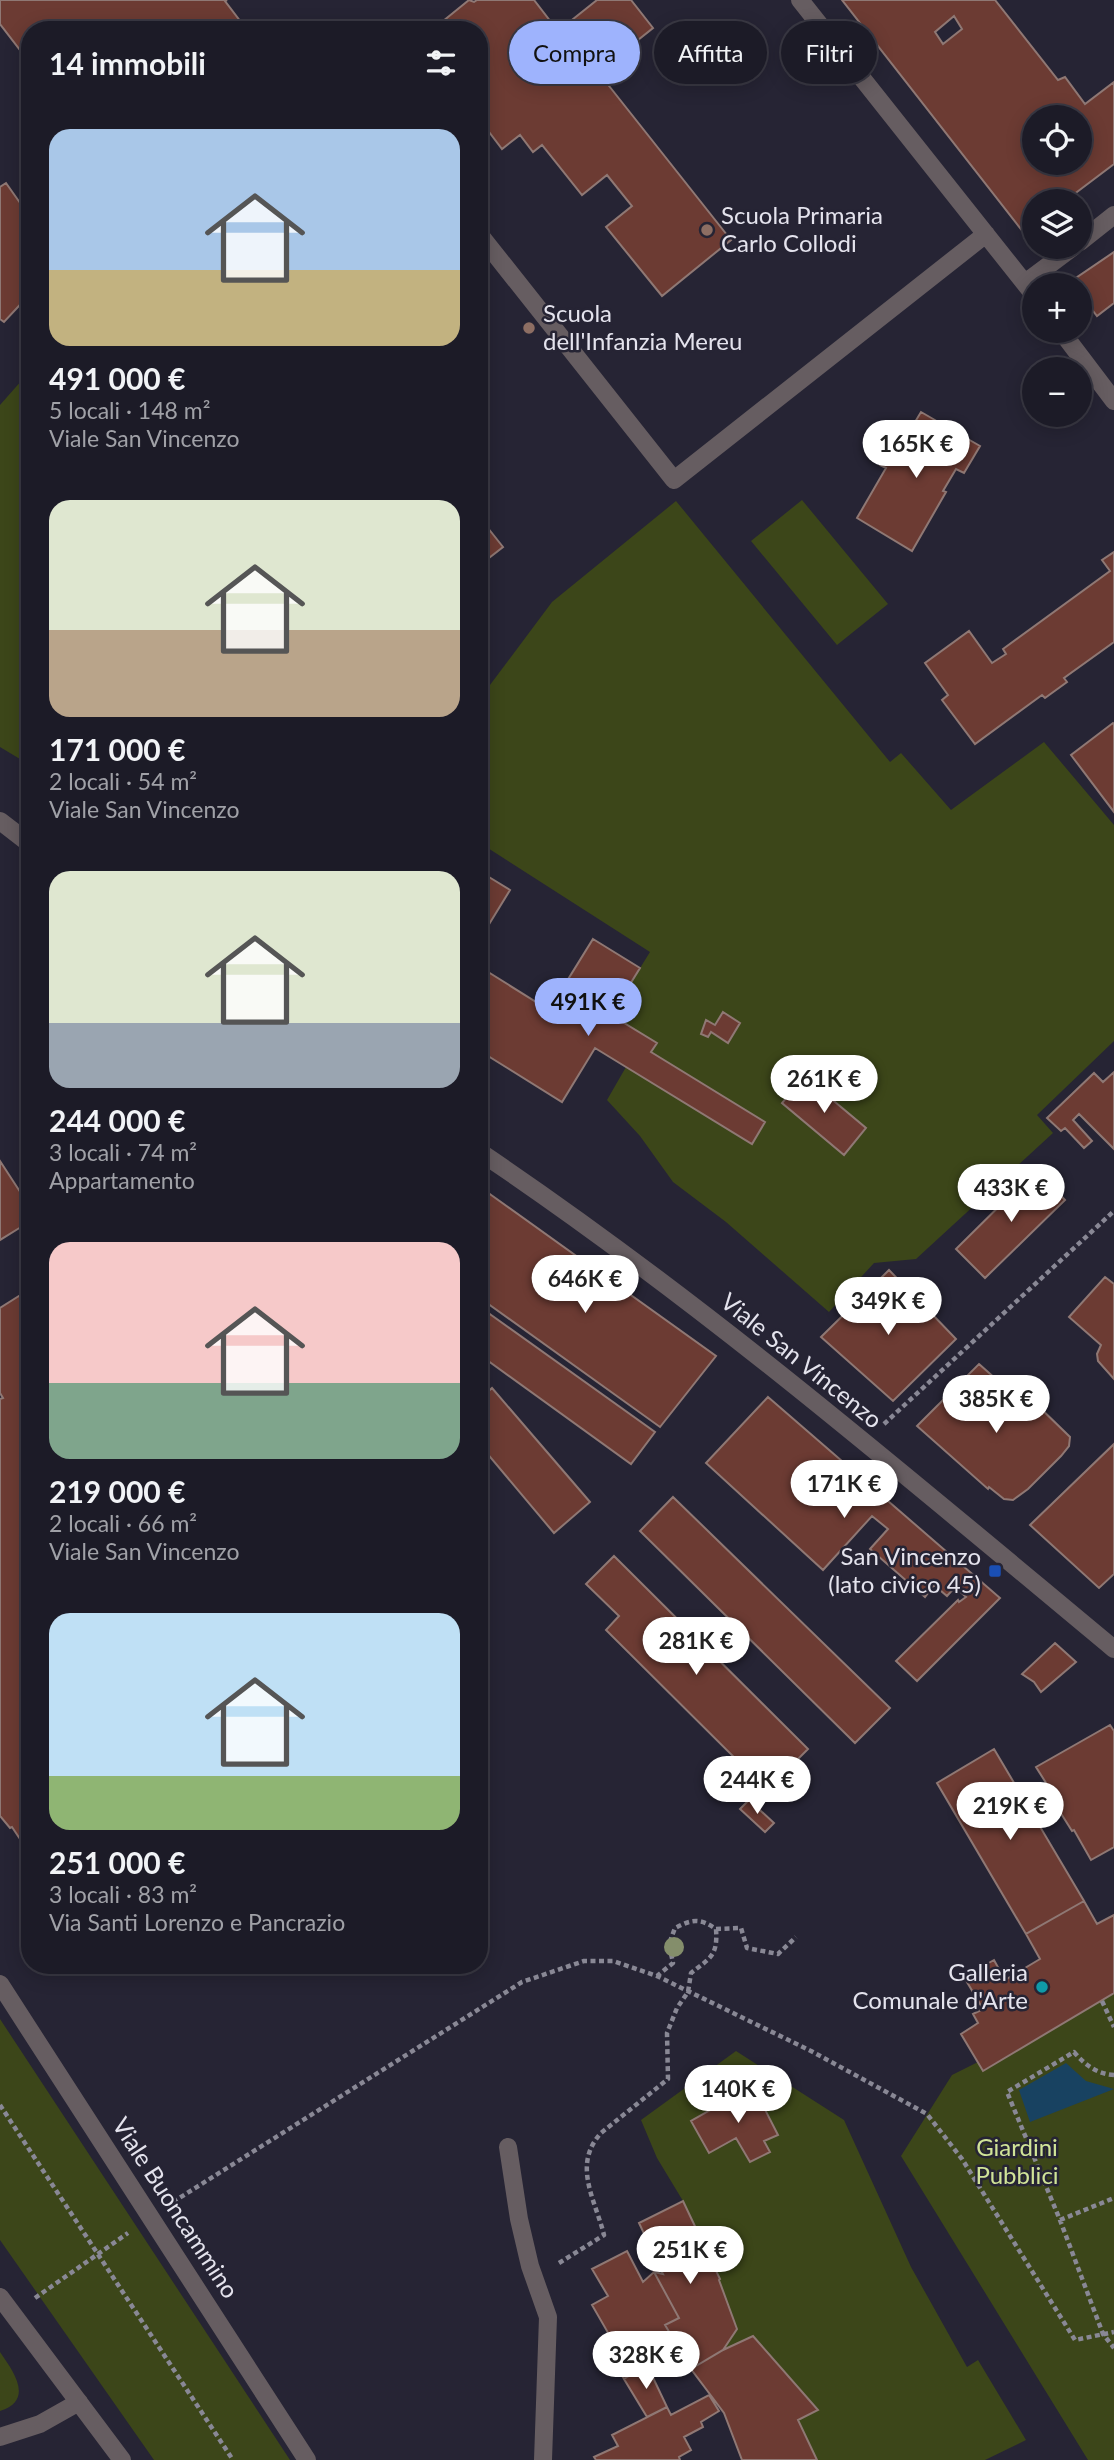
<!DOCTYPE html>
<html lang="it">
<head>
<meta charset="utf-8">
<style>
	:root { --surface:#1c1b27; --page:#292833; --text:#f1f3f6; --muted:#a0a1a7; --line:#3a3944; --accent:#9eb3fd }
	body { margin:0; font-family:Lato,sans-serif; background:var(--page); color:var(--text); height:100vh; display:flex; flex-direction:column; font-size:26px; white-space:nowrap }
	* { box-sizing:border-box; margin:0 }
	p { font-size:23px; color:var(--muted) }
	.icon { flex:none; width:38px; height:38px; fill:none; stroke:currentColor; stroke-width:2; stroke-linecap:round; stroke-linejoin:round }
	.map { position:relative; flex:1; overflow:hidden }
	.side { position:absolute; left:21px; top:21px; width:467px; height:1953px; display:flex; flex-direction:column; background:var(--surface); border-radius:28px; box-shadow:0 4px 18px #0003,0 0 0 2px var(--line) }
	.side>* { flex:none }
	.banner { position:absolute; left:509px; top:21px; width:499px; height:63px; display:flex; gap:14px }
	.buttons { position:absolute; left:1022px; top:105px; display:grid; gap:14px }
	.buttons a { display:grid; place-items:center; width:70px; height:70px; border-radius:50%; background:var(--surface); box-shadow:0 4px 18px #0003,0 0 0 2px var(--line); font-size:35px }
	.price { position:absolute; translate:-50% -60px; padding:0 16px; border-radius:24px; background:#fff; color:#222; font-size:23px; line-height:46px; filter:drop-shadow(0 2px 4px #0008) }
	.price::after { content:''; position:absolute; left:50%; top:42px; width:21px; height:16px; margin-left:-10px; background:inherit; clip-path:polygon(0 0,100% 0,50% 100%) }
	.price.on { background:var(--accent); color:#111 }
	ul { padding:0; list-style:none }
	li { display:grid; align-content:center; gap:14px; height:371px; padding:0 28px }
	li span { display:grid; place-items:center; height:217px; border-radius:21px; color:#555 }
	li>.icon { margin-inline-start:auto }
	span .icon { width:126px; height:126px; fill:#fffc; stroke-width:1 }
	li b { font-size:30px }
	h2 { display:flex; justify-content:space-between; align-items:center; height:84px; padding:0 28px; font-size:30px }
	.tag { padding:0 24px; border-radius:32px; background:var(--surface); box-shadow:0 4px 18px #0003,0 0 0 2px var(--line); font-size:24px; line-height:63px }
	.tag.on { background:var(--accent); color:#111 }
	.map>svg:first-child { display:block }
	.green { fill:#3c4619 }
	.water { fill:#184261 }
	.building { fill:#6c3b33; stroke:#8f7874; stroke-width:2; fill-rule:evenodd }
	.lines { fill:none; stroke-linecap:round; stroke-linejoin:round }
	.path { stroke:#898895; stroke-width:4.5; stroke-dasharray:5 3.5; stroke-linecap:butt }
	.minor { stroke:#665d61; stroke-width:18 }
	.tree { fill:#848e6b }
	.education-dot { fill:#8d6e63; stroke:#262434; stroke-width:2.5 }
	.transit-dot { fill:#1a4fb4; stroke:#262434; stroke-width:2.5 }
	.culture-dot { fill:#0f9aa8; stroke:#262434; stroke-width:2.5 }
	.labels { text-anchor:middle; stroke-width:5; stroke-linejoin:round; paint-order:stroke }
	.poi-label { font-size:24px; fill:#e4e3ed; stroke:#262434; text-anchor:start }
	.street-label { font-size:24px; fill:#e4e3ed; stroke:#262434 }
	.park-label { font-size:24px; fill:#d1e498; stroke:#262434 }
</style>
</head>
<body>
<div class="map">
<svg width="1114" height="2460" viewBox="0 0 1114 2460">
	<rect width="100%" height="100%" fill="#262434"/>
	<path class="green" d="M30,371v394l-30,-18v-342z
		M802,500l86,104 -51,41 -86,-104z
		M676,501l214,261 11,-9 50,57 93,-68 70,83v216l-77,74 16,18 -137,126 -42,4 -45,49 -103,-90 -53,-40 -33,-46 -33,-36 19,-33 126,77 13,-21 -114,-71 5,-9 -45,-28 39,-63 -170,-109v-159l7,5 65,-87z
		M1114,1993v467h-26l-187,-304 51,-81 26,-13 6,9z
		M0,2019l290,441h-136l-154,-220z
		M736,2051l108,69 67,147 56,100 11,-7 48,80 -41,20h-168l-19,-40 20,-11 -65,-72 -30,13 14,-22 -18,-48 1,-1 -37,-78 -26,-43 -16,-38z
		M0,2352c13,19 35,48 0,59z"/>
	<path class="water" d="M1066,2063l20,18 28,8 -84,33 -11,-32z"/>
	<path class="building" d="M0,0h227l-2,1 22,29h-217v33l-30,-39z
		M469,0l5,2 3,-2h57l24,31 39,-31h34l22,28 -55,44 133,168 -69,56 -56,-69 26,-21 -25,-31 -25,20 -40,-50 -9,7 -13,-17 -18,14 -22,-29v-90h-48z
		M842,0h153l63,80 7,-3 20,27 29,-22v82l-49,37h-31v24l-10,8zM954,16l8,13 -19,15 -8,-12zM1034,117h46v46h-46z
		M6,183l24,34v77l-26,28 -4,-3v-132z
		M1114,252v51l-17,13 -17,-22v-9h-7l-3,-3z
		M921,412l59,34 -16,27 -8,-4 -13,22 3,1 -34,59 -55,-33 29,-50 -6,-3 9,-17 8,4z
		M480,518l23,29 -23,18z
		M1114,552v90l-50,36 3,4 -22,16 -3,-3 -67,49 -33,-44 6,-5 -23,-32 44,-32 23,32 14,-9 -3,-5 107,-78 -8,-11z
		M1113,723l1,1v88l-43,-57z
		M480,865l7,4 -3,5 26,16 -30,49z
		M593,939l47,29 -29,47 46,28 -6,9 114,70 -13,22 -157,-96 -33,54 -82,-51v-84l69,43z
		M723,1012l17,11 -12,20 -17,-11 -3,5 -7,-3 5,-14 9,5z
		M1114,1072v77l-35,-35 -6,6 19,21 -8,7 -19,-20 -4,3 -14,-13 47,-45 9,9z
		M804,1076l62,52 -22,27 -62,-52z
		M0,1161l30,46v34l-9,-14 -21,13z
		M1036,1170l29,30 -80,78 -29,-29z
		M480,1187l236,169 -56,71 -180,-129z
		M889,1270l25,26 -7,7 17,18 7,-8 25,26 -63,62 -72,-64z
		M1105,1277l9,7v95l-16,-18 -1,-7 4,-9 -32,-28z
		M30,1289v138l-3,1 3,5v421l-18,-27 -2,1 -10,-12v-417l3,-1 -3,-5v-85z
		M480,1307l175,125 -24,32 -151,-109z
		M979,1364l44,39 5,3 5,-5 37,36 -1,9 -8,10 -33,33 -15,11 -9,-1 -15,-12 -1,2 -71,-63z
		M492,1388l98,114 -36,31 -74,-88v-46z
		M768,1397l232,201 -83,83 -21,-20 62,-61 1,2 7,-5 -11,-10 -8,9 -13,-11 -9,12 -55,-48 18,-20 -16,-13 -49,54 -117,-107z
		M1114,1444v130l-15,14 -69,-63z
		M673,1497l217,211 -35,35 -215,-212z
		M614,1556l194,193 -41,41 -161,-160 13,-14 -33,-32z
		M1055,1643l21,19 -35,30 -7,-10 -12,-8z
		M1110,1725l4,6v116l-23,13 -17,-30 -2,1 -22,-35 3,-2 -17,-27z
		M994,1749l90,152 -58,33 -89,-151z
		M749,1800l25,23 -9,9 -25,-23z
		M1084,1901l13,23 17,-9v78l-131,78 -22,-37 17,-11 -5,-9 10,-5 -19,-32 30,-17 11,20 35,-21 -14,-25z
		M753,2086l25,49 -14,6 6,11 -20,10 -14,-24 -27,15 -18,-32z
		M683,2201l37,78 -1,1 18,49 -14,21 -32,19 -26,-44 14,-7 -25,-46 9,2 -24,-51z
		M627,2251l16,31 11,-10 25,46 -14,7 14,23 -10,6 2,2 -23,11 -1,-2 -23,14 -15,-24 9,-5 -26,-45 16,-9 -16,-27z
		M753,2336l65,74 -20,10 19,40h-75l-18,-47 -33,-44 32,-19z
		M647,2365l20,42 -20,10 -23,-38z
		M709,2395l10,16 -18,11 2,5 -19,10 7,13 -12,7 1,3h-84l-2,-3 24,-11 -6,-11 55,-28 4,8z"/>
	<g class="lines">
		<path class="path" d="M884,1424l230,-213
			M716,1929l25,-1 6,20 31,6 18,-17
			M1102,2001l12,26
			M1114,2075c-17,-1 -29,-10 -40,-23l-67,40 53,128 43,114 11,14
			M0,2105l233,355
			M173,2202l349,-220 62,-21h29l44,15 154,75 116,63 35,45 113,181 39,-8
			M1060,2220l54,-22
			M559,2263l45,-28c-9,-36 -32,-70 -3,-102l67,-54 -1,-46 10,-25 11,-16 3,-19c19,-15 27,-17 25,-44 -16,-11 -24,-10 -41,-1l-6,16 4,19 -16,13
			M35,2298l93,-65"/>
		<path class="minor" d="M800,0l234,295
			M480,235l194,245 312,-246
			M1080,242l34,-27
			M1025,283l48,-36
			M1061,331l53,70
			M0,821l30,23
			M480,1152c223,150 427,325 634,497
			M0,1984l307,476
			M508,2147l11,72 11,47 18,51 -5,143
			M0,2297l122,163
			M0,2437l40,-13 39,-22"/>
	</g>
	<circle class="tree" cx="674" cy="1947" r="10"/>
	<g class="education-dot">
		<circle cx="707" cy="230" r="7"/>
		<circle cx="529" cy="328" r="7"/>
	</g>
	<rect class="transit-dot" x="988" y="1564" width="14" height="14" rx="3.5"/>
	<circle class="culture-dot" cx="1042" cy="1987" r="7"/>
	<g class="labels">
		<g class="poi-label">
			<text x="721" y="224">Scuola Primaria<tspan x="721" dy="28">Carlo Collodi</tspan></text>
			<text x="543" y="322">Scuola<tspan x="543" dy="28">dell'Infanzia Mereu</tspan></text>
			<text x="981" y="1565" text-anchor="end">San Vincenzo<tspan x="981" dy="28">(lato civico 45)</tspan></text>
			<text x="1028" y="1981" text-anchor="end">Galleria<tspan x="1028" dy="28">Comunale d'Arte</tspan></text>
		</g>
		<g class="street-label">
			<text transform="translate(801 1361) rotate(39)" y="8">Viale San Vincenzo</text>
			<text transform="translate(175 2208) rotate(57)" y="8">Viale Buoncammino</text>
		</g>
		<g class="park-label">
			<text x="1017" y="2156">Giardini<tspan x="1017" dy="28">Pubblici</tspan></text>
		</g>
	</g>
</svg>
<div class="buttons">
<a><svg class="icon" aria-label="locate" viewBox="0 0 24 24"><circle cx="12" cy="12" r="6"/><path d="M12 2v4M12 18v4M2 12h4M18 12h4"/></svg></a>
<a><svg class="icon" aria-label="layers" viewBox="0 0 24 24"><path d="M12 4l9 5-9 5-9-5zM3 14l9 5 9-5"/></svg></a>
<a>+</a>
<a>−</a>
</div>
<b class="price" style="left:916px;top:480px">165K €</b>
<b class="price on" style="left:588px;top:1038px">491K €</b>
<b class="price" style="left:824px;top:1115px">261K €</b>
<b class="price" style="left:1011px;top:1224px">433K €</b>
<b class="price" style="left:585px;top:1315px">646K €</b>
<b class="price" style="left:888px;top:1337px">349K €</b>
<b class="price" style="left:996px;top:1435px">385K €</b>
<b class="price" style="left:844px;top:1520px">171K €</b>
<b class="price" style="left:696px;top:1677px">281K €</b>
<b class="price" style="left:757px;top:1816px">244K €</b>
<b class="price" style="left:1010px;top:1842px">219K €</b>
<b class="price" style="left:738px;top:2125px">140K €</b>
<b class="price" style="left:690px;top:2286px">251K €</b>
<b class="price" style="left:646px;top:2391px">328K €</b>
<div class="banner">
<a class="tag on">Compra</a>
<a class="tag">Affitta</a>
<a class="tag">Filtri</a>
</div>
<section class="side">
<h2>14 immobili<svg class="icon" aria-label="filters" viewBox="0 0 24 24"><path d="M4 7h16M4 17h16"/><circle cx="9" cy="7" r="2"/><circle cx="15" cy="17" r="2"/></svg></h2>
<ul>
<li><span style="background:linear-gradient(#a9c7e8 65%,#c2b280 0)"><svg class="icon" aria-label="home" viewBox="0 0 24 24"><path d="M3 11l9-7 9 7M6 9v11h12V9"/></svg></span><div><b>491 000 €</b><p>5 locali · 148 m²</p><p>Viale San Vincenzo</p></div></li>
<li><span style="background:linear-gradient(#dfe7d0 60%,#b9a48a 0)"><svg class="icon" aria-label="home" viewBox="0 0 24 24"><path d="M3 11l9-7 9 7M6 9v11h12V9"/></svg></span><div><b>171 000 €</b><p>2 locali · 54 m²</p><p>Viale San Vincenzo</p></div></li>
<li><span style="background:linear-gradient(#dfe7d0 70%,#9aa5b1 0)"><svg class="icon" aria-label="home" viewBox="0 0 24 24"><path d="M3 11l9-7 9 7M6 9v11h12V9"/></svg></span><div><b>244 000 €</b><p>3 locali · 74 m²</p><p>Appartamento</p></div></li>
<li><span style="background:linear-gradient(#f6c9c9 65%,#7fa58c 0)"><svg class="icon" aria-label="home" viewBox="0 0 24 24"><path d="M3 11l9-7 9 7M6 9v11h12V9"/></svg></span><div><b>219 000 €</b><p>2 locali · 66 m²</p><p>Viale San Vincenzo</p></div></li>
<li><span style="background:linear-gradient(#bfe0f5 75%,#8fb573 0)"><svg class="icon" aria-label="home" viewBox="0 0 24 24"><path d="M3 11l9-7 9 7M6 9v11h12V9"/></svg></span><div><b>251 000 €</b><p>3 locali · 83 m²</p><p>Via Santi Lorenzo e Pancrazio</p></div></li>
</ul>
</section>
</div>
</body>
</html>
